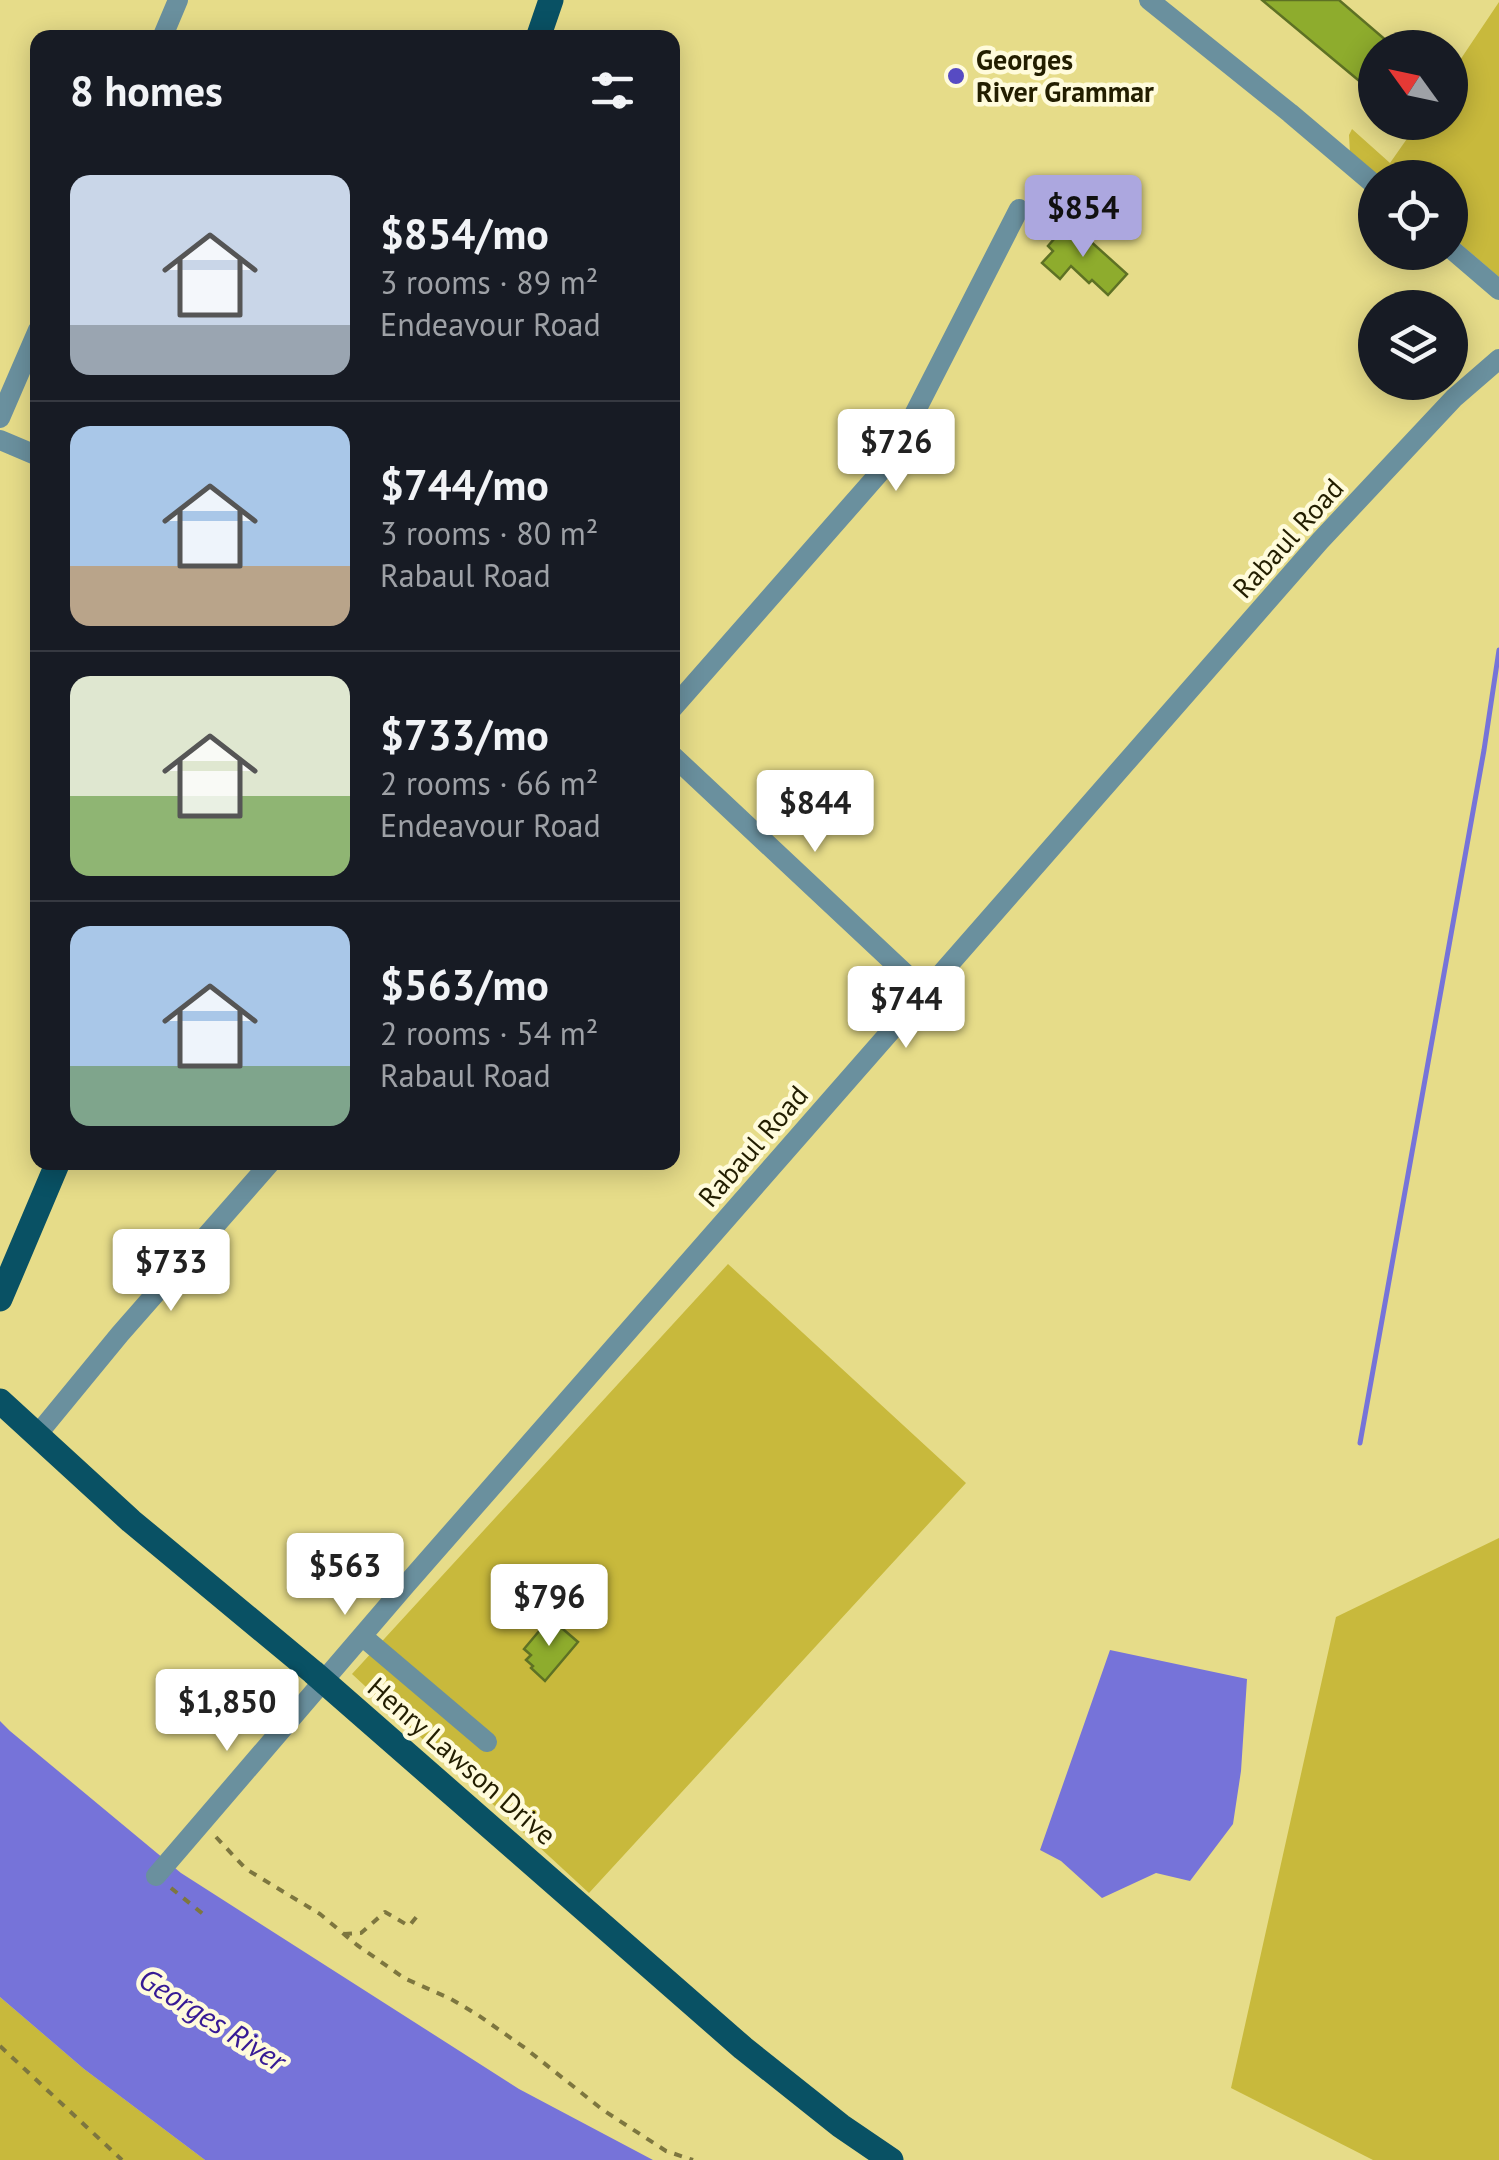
<!DOCTYPE html>
<html lang="en">
<head>
<meta charset="utf-8">
<style>
	:root { --surface:#171b24; --page:#20242c; --text:#f1f3f6; --muted:#9ea1a6; --line:#363941; --accent:#aca7df }
	body { margin:0; font-family:"PT Sans",sans-serif; background:var(--page); color:var(--text); height:100vh; display:flex; flex-direction:column; font-size:38px; white-space:nowrap }
	* { box-sizing:border-box; margin:0 }
	p { font-size:32px; color:var(--muted) }
	.icon { flex:none; width:55px; height:55px; fill:none; stroke:currentColor; stroke-width:2; stroke-linecap:round; stroke-linejoin:round }
	.map { position:relative; flex:1; overflow:hidden }
	.side { position:absolute; left:30px; top:30px; width:650px; height:1140px; display:flex; flex-direction:column; background:var(--surface); border-radius:20px; box-shadow:0 5px 25px #0003 }
	.side>* { flex:none }
	.needle { width:65px; rotate:303deg }
	.buttons { position:absolute; left:1358px; top:30px; display:grid; gap:20px }
	.buttons a { display:grid; place-items:center; width:110px; height:110px; border-radius:50%; background:var(--surface); box-shadow:0 5px 25px #0003; font-size:50px }
	.price { position:absolute; translate:-50% -85px; padding:0 22px; border-radius:10px; background:#fff; color:#222; font-size:32px; line-height:65px; filter:drop-shadow(0 2px 5px #0008) }
	.price::after { content:''; position:absolute; left:50%; top:60px; width:30px; height:22px; margin-left:-15px; background:inherit; clip-path:polygon(0 0,100% 0,50% 100%) }
	.price.active { background:var(--accent); color:#111 }
	ul { padding:0; list-style:none }
	li { display:flex; align-items:center; gap:30px; height:250px; padding:0 40px }
	li+li { border-top:2px solid var(--line) }
	li span { display:grid; place-items:center; flex:none; width:280px; height:200px; border-radius:20px; color:#555 }
	li>.icon { margin-inline-start:auto }
	span .icon { width:120px; height:120px; fill:#fffc; stroke-width:1 }
	li b { font-size:42px }
	h2 { display:flex; justify-content:space-between; align-items:center; height:120px; padding:0 40px; font-size:42px }
	.map>svg:first-child { display:block }
	.green { fill:#c8b93c }
	.water { fill:#7673d9 }
	.lines { fill:none; stroke-linecap:round; stroke-linejoin:round }
	.stream { stroke:#7673d9; stroke-width:5 }
	.building { fill:#8eac2d; stroke:#5e7124; stroke-width:2.5 }
	.path { stroke:#7d763f; stroke-width:4; stroke-dasharray:8 8; stroke-linecap:butt }
	.minor { stroke:#6a909e; stroke-width:20 }
	.major { stroke:#095164; stroke-width:25 }
	.poi-dot { fill:#574bc3; stroke:#fffbdb; stroke-width:4 }
	.labels { text-anchor:middle; stroke-width:9; stroke-linejoin:round; paint-order:stroke }
	.poi-label { font-size:28px; font-weight:bold; fill:#231e00; stroke:#fffbdb; text-anchor:start }
	.street-label { font-size:28px; fill:#231e00; stroke:#fffbdb }
	.water-label { font-size:30px; font-style:italic; fill:#361a95; stroke:#fffbdb }
</style>
</head>
<body>
<div class="map">
<svg width="1499" height="2160" viewBox="0 0 1499 2160">
	<rect width="100%" height="100%" fill="#e6dc89"/>
	<path class="green" d="M1499,2v275l-49,-42v-57l-70,-1 -30,-24 -1,-18 3,-6 38,34 28,-40 32,-1v-47z
		M728,1264l238,219 -377,410 -237,-219z
		M1499,1538v622h-126l-142,-72 105,-471z
		M0,1997l84,72 121,91h-205z"/>
	<path class="water" d="M1110,1650l137,29 -6,92 -8,53 -43,57 -34,-8 -54,25 -41,-37 -21,-11z
		M0,1721l10,10 171,142 338,216 134,71h-448l-121,-91 -84,-72z"/>
	<g class="lines">
		<path class="stream" d="M1360,1443l124,-693 15,-100"/>
	</g>
	<path class="building" d="M1262,0h77l56,48h-20v46z
		M1069,222l58,52 -19,21 -16,-15 -3,3 -18,-17 -11,13 -18,-16 11,-12 -5,-5z
		M550,1618l28,24 -33,39 -14,-13 2,-2 -7,-6 5,-5 -7,-6z"/>
	<g class="lines">
		<path class="path" d="M282,1704l-3,-4 6,-12v-12
			M216,1837l30,32 74,45 37,31 47,33 47,21 27,16 47,33 78,62 63,41 27,9
			M171,1888l32,26
			M344,1934l17,-1 24,-21 24,14 9,-11
			M0,2046l122,114"/>
		<path class="minor" d="M1149,0l141,113 85,72
			M162,38l16,-38
			M1450,248l49,42
			M0,418l38,-88
			M0,440l38,16
			M672,709l210,-239 21,-34 116,-227
			M672,755l253,237
			M37,1435l83,-101 151,-172
			M362,1636l125,106
			M156,1876l248,-289 916,-1046 134,-143 45,-39"/>
		<path class="major" d="M538,38l13,-38
			M0,1299l58,-137
			M0,1401l131,120 182,151 430,376 98,78 50,34"/>
	</g>
	<circle class="poi-dot" cx="956" cy="76" r="10"/>
	<g class="labels">
		<g class="poi-label">
			<text x="976" y="70">Georges<tspan x="976" dy="32">River Grammar</tspan></text>
		</g>
		<g class="street-label">
			<text transform="translate(1288 538) rotate(-48)" y="10">Rabaul Road</text>
			<text transform="translate(753 1146) rotate(-49)" y="10">Rabaul Road</text>
			<text transform="translate(462 1761) rotate(41)" y="10">Henry Lawson Drive</text>
		</g>
		<g class="water-label">
			<text transform="translate(212 2020) rotate(32)" y="10">Georges River</text>
		</g>
	</g>
</svg>
<div class="buttons">
<a><svg class="needle" viewBox="-14 -14 28 28"><path d="M0-13l5 13h-10z" fill="#e53935"/><path d="M0 13l5-13h-10z" fill="#9ea1a6"/></svg></a>
<a><svg class="icon" aria-label="locate" viewBox="0 0 24 24"><circle cx="12" cy="12" r="6"/><path d="M12 2v4M12 18v4M2 12h4M18 12h4"/></svg></a>
<a><svg class="icon" aria-label="layers" viewBox="0 0 24 24"><path d="M12 4l9 5-9 5-9-5zM3 14l9 5 9-5"/></svg></a>
</div>
<b class="price active" style="left:1083px;top:260px">$854</b>
<b class="price" style="left:896px;top:494px">$726</b>
<b class="price" style="left:815px;top:855px">$844</b>
<b class="price" style="left:906px;top:1051px">$744</b>
<b class="price" style="left:171px;top:1314px">$733</b>
<b class="price" style="left:345px;top:1618px">$563</b>
<b class="price" style="left:549px;top:1649px">$796</b>
<b class="price" style="left:227px;top:1754px">$1,850</b>
<section class="side">
<h2>8 homes<svg class="icon" aria-label="filters" viewBox="0 0 24 24"><path d="M4 7h16M4 17h16"/><circle cx="9" cy="7" r="2"/><circle cx="15" cy="17" r="2"/></svg></h2>
<ul>
<li><span style="background:linear-gradient(#c9d6e8 75%,#9aa5b1 0)"><svg class="icon" aria-label="home" viewBox="0 0 24 24"><path d="M3 11l9-7 9 7M6 9v11h12V9"/></svg></span><div><b>$854/mo</b><p>3 rooms · 89 m²</p><p>Endeavour Road</p></div></li>
<li><span style="background:linear-gradient(#a9c7e8 70%,#b9a48a 0)"><svg class="icon" aria-label="home" viewBox="0 0 24 24"><path d="M3 11l9-7 9 7M6 9v11h12V9"/></svg></span><div><b>$744/mo</b><p>3 rooms · 80 m²</p><p>Rabaul Road</p></div></li>
<li><span style="background:linear-gradient(#dfe7d0 60%,#8fb573 0)"><svg class="icon" aria-label="home" viewBox="0 0 24 24"><path d="M3 11l9-7 9 7M6 9v11h12V9"/></svg></span><div><b>$733/mo</b><p>2 rooms · 66 m²</p><p>Endeavour Road</p></div></li>
<li><span style="background:linear-gradient(#a9c7e8 70%,#7fa58c 0)"><svg class="icon" aria-label="home" viewBox="0 0 24 24"><path d="M3 11l9-7 9 7M6 9v11h12V9"/></svg></span><div><b>$563/mo</b><p>2 rooms · 54 m²</p><p>Rabaul Road</p></div></li>
</ul>
</section>
</div>
</body>
</html>
